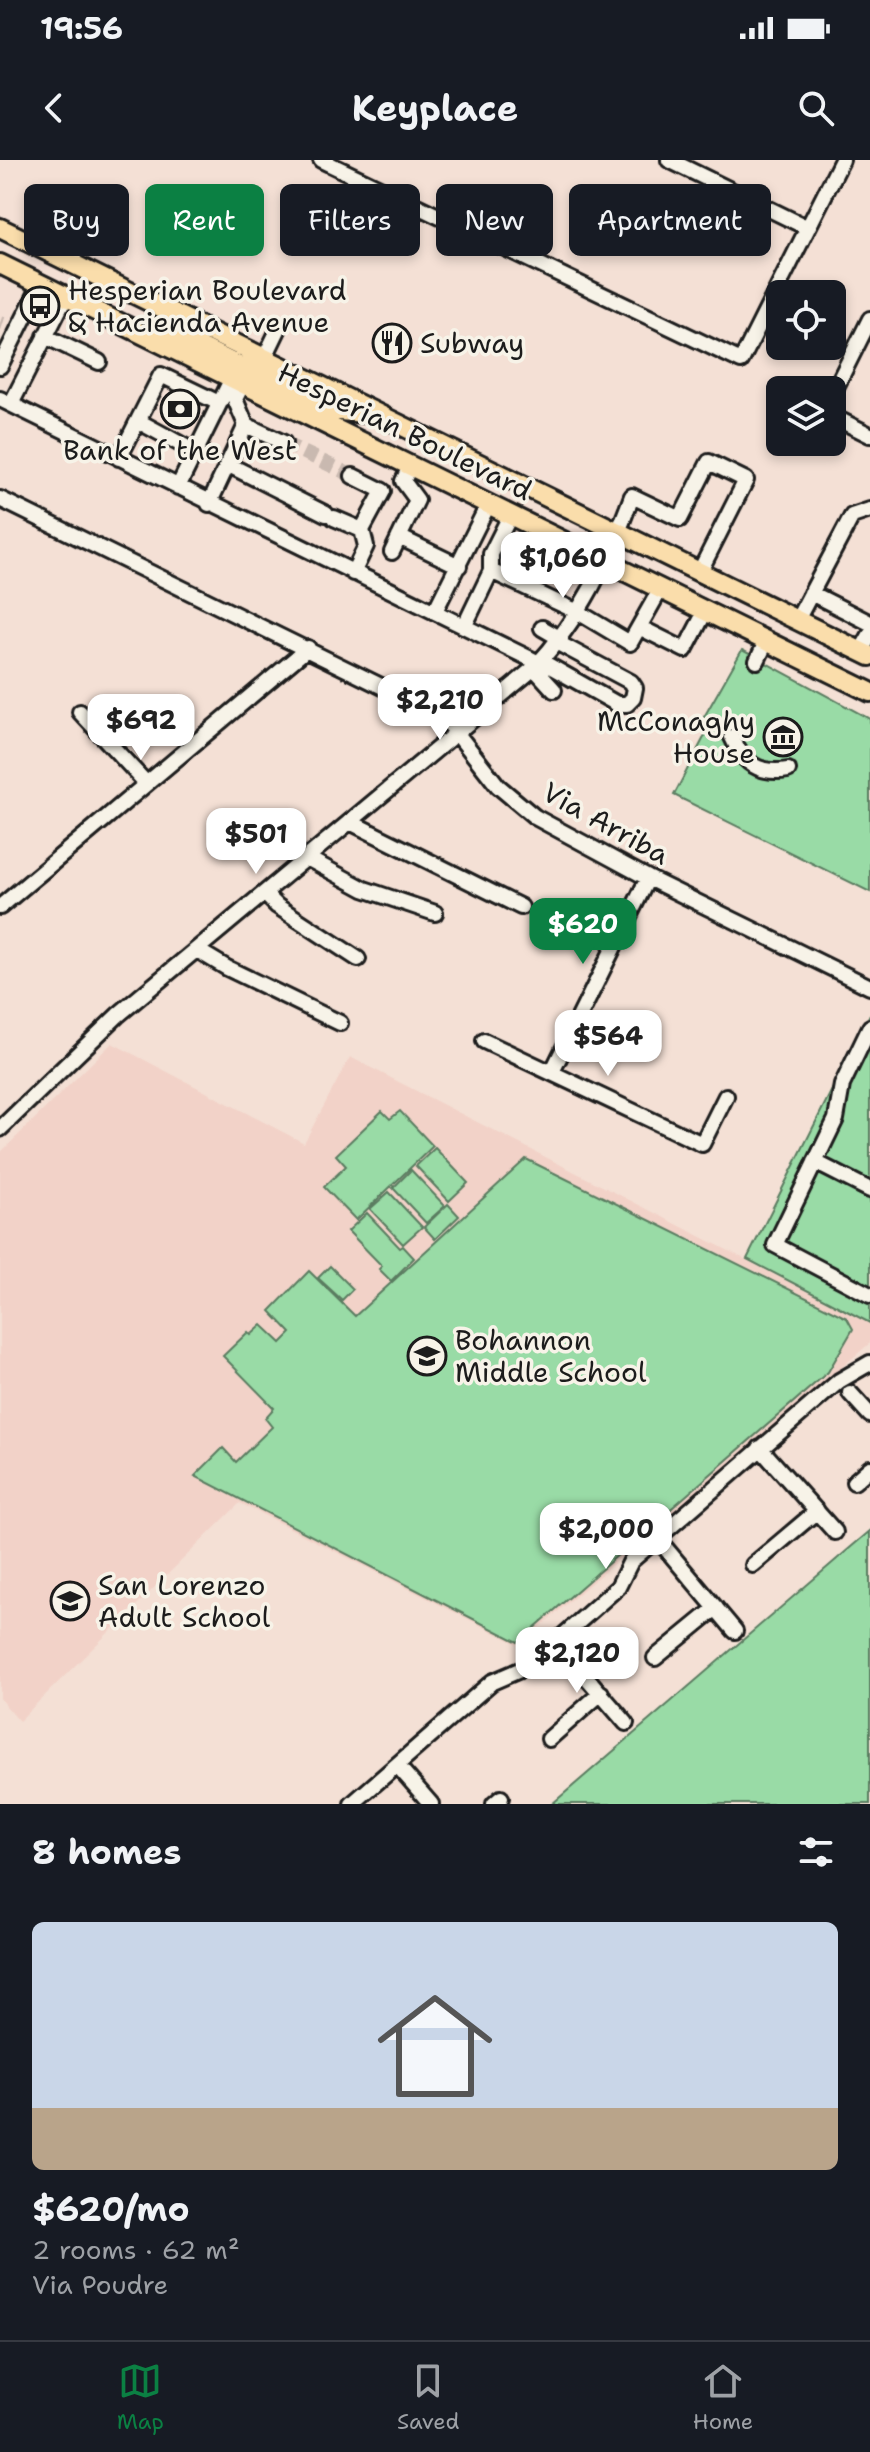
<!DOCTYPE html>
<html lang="en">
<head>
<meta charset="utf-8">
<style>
	:root { --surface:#171b24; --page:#242831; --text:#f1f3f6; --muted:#9ea1a6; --line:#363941; --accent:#0b8043 }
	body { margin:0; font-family:"Shantell Sans",sans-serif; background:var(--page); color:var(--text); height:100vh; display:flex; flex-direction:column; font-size:30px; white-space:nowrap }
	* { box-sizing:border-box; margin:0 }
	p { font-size:26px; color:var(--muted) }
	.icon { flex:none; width:44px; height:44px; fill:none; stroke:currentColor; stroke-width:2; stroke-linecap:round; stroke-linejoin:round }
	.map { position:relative; height:1644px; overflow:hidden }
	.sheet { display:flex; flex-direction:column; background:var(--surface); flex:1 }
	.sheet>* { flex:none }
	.banner { position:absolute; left:24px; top:24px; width:822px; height:72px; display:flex; gap:16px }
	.tools { position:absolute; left:766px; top:120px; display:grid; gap:16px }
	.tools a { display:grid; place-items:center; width:80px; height:80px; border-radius:12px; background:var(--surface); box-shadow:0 4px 12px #0003; font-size:40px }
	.price { position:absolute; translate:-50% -68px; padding:0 18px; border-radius:16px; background:#fff; color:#222; font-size:26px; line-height:52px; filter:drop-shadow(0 2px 4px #0008) }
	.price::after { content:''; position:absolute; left:50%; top:48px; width:24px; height:18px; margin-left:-12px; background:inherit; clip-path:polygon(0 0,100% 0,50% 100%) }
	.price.on { background:var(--accent); color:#fff }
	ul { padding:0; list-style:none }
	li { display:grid; align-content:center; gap:16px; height:424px; padding:0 32px }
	li span { display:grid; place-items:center; height:248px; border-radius:12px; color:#555 }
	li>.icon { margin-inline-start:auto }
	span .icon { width:144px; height:144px; fill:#fffc; stroke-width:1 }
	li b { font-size:34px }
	h2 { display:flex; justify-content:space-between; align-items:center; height:96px; padding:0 32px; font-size:34px }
	.chip { padding:0 28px; border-radius:12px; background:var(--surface); box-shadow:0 4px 12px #0003; font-size:28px; line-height:72px }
	.chip.on { background:var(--accent); color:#fff }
	.status { display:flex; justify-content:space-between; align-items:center; height:56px; padding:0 40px; background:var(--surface); direction:ltr }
	.status svg { height:22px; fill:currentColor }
	header { display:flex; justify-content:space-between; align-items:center; height:104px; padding:0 32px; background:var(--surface); font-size:36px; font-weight:700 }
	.tab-bar { display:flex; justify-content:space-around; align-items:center; height:112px; border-top:2px solid var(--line); background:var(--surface); font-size:22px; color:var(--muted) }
	.tab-bar a { display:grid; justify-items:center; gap:4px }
	.tab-bar .on { color:var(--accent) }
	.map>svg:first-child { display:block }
	.built { fill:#f2d2c8 }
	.green { fill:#99dba6; stroke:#5a7c61; stroke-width:2 }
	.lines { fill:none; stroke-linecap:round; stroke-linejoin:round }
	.minor-tunnel { stroke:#c9b9b0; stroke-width:14; stroke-dasharray:14 7; stroke-linecap:butt }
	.minor-casing { stroke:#1c1c1c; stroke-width:20 }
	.major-casing { stroke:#1c1c1c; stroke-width:24 }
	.minor { stroke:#f7f3e8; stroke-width:14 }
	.major { stroke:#faddab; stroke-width:18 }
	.labels { text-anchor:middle; stroke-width:7; stroke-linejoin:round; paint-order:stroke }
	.poi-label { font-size:28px; fill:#1c1c1c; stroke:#f7f3e8; text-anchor:start }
	.street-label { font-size:28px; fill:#1c1c1c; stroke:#f7f3e8 }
</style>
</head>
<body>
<div class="status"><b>19:56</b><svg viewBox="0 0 49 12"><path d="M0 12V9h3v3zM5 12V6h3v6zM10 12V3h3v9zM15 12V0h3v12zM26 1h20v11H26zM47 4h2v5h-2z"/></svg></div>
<header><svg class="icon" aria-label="back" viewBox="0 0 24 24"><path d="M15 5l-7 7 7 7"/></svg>Keyplace<svg class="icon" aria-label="search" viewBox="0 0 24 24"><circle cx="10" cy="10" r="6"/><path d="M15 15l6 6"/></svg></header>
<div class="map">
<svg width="870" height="1644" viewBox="0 0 870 1644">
	<rect width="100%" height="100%" fill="#f4e0d5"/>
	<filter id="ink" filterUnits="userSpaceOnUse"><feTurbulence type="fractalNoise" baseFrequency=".0125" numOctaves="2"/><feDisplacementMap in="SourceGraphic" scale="16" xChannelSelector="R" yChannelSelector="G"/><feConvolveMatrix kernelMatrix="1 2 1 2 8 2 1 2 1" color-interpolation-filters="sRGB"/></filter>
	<g filter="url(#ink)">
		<path class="built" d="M112,883l192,100 46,-86 520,266v20l-351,302 -279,-142 -221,218 -19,-22v-546z"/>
		<path class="green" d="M742,490l128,69v173l-196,-97 38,-73 -8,-5z
			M870,854v309l-123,-64z
			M382,951l8,8 10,-8 33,35 -77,74 -32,-33 22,-21 -10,-11z
			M435,988l33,35 -19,18 -33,-35z
			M526,999l321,159 6,11 -25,43 -310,270 -323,-166 28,-28 13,14 36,-35 -7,-9 9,-10 -51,-52 25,-24 3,3 11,-10 19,18 10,-10 -21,-22 39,-40 46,45z
			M411,1010l34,36 -19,17 -33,-35z
			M389,1032l33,35 -19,17 -33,-35z
			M448,1044l11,12 -24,23 -11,-12z
			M367,1053l33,35 3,-2 11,12 -23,23 -12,-12 3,-3 -34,-35z
			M330,1106l23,23 -11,11 -24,-22z
			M870,1371v273h-318l299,-257z"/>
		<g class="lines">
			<path class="minor-tunnel" d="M0,163l3,1
				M284,283l69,33"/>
			<g class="minor-casing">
				<path id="minor" d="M321,0l420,201 101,-201
					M669,0l139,68
					M70,103l16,-32
					M45,176l54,26
					M264,199l15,-31
					M0,206l41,-82
					M832,235l38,-76
					M0,239l539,264
					M11,244l55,-108
					M832,256l38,19
					M138,261l57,31
					M246,265l38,18
					M119,298l42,-83 58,28
					M227,304l99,50
					M178,327l54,-109
					M0,339l444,218 54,69 37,31 113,61 222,109
					M209,344l37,-79 -11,-26 8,-16
					M334,358l28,12 21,-39 -30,-15
					M399,377l60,29
					M392,392l25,-52 -14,-19 8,-16
					M491,411l87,41 52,31 31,-55
					M353,413l13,-27 -4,-16
					M811,433l59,30
					M435,451l54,-108
					M797,460l55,-104 18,-6
					M465,465l26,-54v-17l20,-40
					M639,467l46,23 21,-40
					M542,468l19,11
					M861,491l9,-16
					M541,501l76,43h10l6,-6 2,-10 -4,-6 -73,-39
					M757,501l10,-21
					M534,508l20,22
					M80,552l66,71
					M732,577c11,26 27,38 56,33
					M350,662l171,85
					M307,698l57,31 71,24
					M265,734l12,12 81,53
					M0,747l308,-259
					M197,790l30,18 113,55
					M870,867l-28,58 -6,34 -61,126 95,50
					M484,881l218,103 24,-48
					M552,912l96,-194
					M0,969l118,-114 416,-347c46,-49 75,-109 98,-172l48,23 29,-57 37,18 -46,91
					M815,1002l55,28
					M850,1233l20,22
					M760,1288l75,84
					M854,1322l16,-14
					M657,1378l78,93
					M753,1405l64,-54
					M556,1482l70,81
					M655,1498l61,-50
					M549,1579l52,-46
					M397,1605l34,39
					M352,1644l140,-122 37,-16 89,-79 13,-26 208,-180 31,-18
					M494,1644l7,-6"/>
			</g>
			<g class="major-casing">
				<path id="major" d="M0,68l870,428
					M0,104l870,428
					M154,175l26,2 61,30 23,-8
					M243,223l16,-9 80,37 27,2"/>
			</g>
			<use href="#minor" class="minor"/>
			<use href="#major" class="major"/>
		</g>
	</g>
	<defs>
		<g id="bus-ring" transform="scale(2)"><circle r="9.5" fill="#f7f3e8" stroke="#1c1c1c" stroke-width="1.5"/><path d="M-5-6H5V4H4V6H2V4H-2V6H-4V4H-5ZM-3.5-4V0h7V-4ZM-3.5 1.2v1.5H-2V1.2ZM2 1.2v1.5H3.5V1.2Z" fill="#1c1c1c"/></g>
		<g id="restaurant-ring" transform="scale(2)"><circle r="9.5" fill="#f7f3e8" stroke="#1c1c1c" stroke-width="1.5"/><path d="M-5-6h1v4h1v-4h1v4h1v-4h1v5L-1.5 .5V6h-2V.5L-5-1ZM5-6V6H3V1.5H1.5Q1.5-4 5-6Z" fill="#1c1c1c"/></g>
		<g id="bank-ring" transform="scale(2)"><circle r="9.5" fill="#f7f3e8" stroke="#1c1c1c" stroke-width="1.5"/><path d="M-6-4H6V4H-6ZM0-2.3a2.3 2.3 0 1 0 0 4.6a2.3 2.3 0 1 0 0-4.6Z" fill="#1c1c1c"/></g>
		<g id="museum-ring" transform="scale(2)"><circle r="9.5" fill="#f7f3e8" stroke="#1c1c1c" stroke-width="1.5"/><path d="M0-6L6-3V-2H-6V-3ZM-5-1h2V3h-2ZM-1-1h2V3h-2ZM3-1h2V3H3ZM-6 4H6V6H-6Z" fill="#1c1c1c"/></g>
		<g id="school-ring" transform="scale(2)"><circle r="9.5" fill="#f7f3e8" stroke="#1c1c1c" stroke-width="1.5"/><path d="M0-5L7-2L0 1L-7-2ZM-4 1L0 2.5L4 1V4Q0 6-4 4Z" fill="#1c1c1c"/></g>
		<g id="university-ring" transform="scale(2)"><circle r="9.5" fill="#f7f3e8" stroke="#1c1c1c" stroke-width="1.5"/><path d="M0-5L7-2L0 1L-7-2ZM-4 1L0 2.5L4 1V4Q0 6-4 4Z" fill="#1c1c1c"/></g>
	</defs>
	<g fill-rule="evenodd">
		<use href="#bus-ring" x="40" y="146"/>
		<use href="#restaurant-ring" x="392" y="183"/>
		<use href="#bank-ring" x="180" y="249"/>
		<use href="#museum-ring" x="783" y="577"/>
		<use href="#school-ring" x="427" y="1196"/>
		<use href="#university-ring" x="70" y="1441"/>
	</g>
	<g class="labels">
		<g class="poi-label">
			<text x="68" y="140">Hesperian Boulevard<tspan x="68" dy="32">&amp; Hacienda Avenue</tspan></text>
			<text x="420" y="193">Subway</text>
			<text x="180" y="300" text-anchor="middle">Bank of the West</text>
			<text x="755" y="571" text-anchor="end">McConaghy<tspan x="755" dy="32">House</tspan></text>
			<text x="455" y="1190">Bohannon<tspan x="455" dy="32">Middle School</tspan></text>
			<text x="98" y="1435">San Lorenzo<tspan x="98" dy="32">Adult School</tspan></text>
		</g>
		<g class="street-label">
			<text transform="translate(405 271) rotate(26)" y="10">Hesperian Boulevard</text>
			<text transform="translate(606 663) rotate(29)" y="10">Via Arriba</text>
		</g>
	</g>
</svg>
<div class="tools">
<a><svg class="icon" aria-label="locate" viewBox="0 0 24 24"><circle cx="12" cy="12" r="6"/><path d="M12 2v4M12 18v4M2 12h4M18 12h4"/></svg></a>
<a><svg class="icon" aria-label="layers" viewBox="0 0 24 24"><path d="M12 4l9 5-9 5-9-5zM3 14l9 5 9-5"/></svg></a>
</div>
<b class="price" style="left:563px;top:440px">$1,060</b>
<b class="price" style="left:440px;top:582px">$2,210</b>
<b class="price" style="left:141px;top:602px">$692</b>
<b class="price" style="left:256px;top:716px">$501</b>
<b class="price on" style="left:583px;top:806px">$620</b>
<b class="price" style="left:608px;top:918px">$564</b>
<b class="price" style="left:606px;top:1411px">$2,000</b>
<b class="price" style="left:577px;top:1535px">$2,120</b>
<div class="banner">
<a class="chip">Buy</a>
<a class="chip on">Rent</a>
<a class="chip">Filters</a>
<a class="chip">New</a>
<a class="chip">Apartment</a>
</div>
</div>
<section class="sheet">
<h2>8 homes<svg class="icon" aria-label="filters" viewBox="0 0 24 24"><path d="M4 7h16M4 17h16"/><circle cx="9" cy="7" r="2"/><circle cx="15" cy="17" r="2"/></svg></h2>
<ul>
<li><span style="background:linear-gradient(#c9d6e8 75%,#b9a48a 0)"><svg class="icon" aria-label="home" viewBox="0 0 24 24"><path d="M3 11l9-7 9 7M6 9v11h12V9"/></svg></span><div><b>$620/mo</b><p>2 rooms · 62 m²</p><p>Via Poudre</p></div></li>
</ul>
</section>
<nav class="tab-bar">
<a class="on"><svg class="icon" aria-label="map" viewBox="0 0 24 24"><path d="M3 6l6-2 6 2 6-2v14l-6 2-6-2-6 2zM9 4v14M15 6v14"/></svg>Map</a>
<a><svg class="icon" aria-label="saved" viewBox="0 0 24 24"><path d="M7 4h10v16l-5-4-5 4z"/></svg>Saved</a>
<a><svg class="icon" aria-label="home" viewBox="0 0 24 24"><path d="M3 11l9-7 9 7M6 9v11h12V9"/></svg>Home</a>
</nav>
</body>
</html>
